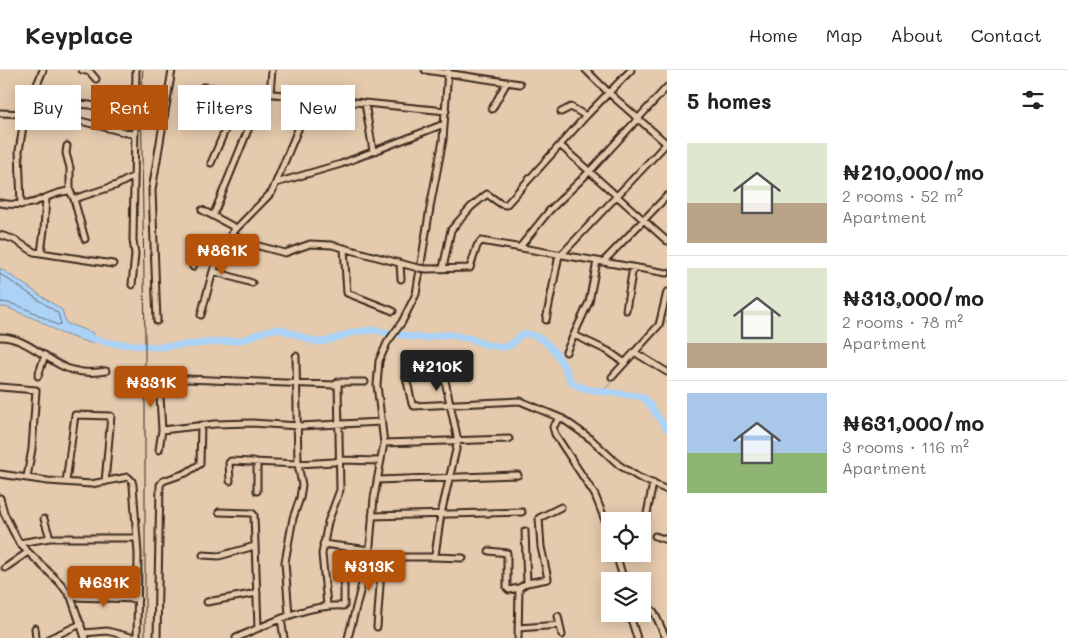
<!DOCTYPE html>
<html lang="en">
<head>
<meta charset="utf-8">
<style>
	:root { --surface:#fff; --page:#f2f2f2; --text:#222; --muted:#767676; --line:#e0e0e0; --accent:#b45309 }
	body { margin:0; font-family:Mali,sans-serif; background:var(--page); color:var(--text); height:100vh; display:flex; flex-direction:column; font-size:19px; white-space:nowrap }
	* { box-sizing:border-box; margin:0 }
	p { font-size:16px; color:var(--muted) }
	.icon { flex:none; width:28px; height:28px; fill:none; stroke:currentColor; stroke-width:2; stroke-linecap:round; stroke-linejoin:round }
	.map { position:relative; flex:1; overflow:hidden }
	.panel { display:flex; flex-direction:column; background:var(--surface); width:400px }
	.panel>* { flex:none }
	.top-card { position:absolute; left:15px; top:15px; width:475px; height:45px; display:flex; gap:10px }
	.tools { position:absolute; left:601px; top:442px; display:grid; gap:10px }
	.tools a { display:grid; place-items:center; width:50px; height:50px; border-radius:0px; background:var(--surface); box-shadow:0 2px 12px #0003; font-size:25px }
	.price { position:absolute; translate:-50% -42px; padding:0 11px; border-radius:5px; background:var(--accent); color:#fff; font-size:16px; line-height:32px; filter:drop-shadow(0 1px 2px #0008) }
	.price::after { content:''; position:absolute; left:50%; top:30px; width:15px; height:11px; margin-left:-8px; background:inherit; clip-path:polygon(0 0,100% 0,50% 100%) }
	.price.selected { background:#222; color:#fff }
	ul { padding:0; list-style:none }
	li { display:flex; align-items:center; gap:15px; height:125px; padding:0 20px }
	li+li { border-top:1px solid var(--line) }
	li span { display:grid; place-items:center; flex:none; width:140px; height:100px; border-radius:0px; color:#555 }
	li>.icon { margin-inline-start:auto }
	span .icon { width:60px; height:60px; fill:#fffc; stroke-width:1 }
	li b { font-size:21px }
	h2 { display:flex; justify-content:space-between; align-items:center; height:60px; padding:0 20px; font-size:21px }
	.tag { padding:0 18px; border-radius:0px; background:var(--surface); box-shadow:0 2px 12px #0003; font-size:18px; line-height:45px }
	.tag.selected { background:var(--accent); color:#fff }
	header { display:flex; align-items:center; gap:30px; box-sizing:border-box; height:70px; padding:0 25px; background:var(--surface); border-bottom:1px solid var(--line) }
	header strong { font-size:24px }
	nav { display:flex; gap:28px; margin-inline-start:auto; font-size:18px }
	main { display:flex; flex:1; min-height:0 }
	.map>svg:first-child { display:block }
	.water { fill:#acd2f6; stroke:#7f8fa0 }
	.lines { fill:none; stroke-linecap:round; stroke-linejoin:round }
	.shore { stroke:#686d74; stroke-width:1 }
	.stream { stroke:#7f8fa0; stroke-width:1 }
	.river { stroke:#acd2f6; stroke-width:7 }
	.minor-casing { stroke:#3b2a1e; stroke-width:9 }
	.minor { stroke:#e5caad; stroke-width:5 }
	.rail { stroke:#3b2a1e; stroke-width:1 }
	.minor-bridge-casing { stroke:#3b2a1e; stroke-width:9; stroke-linecap:butt }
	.minor-bridge { stroke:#e5caad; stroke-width:5 }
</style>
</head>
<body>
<header>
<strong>Keyplace</strong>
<nav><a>Home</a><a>Map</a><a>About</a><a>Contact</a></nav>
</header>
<main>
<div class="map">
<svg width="667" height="568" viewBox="0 0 667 568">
	<rect width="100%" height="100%" fill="#e5caad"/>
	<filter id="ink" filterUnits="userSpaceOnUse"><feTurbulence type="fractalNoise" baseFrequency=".02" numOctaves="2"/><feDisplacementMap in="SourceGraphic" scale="10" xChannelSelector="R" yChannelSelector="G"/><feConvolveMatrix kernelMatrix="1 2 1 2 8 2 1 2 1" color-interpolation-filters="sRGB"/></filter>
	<g filter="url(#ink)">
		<path class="water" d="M0,198l62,42 4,13 27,10v11l-33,-11 -20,-12 -34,-14h-6z"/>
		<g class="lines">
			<path class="shore" d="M0,204l58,39 3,11 -4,1c-14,-8 -40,-23 -57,-23"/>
			<path class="stream" d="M661,257l6,-7
				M638,283l17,-20
				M604,320l31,-34"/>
			<path class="river" d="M86,266l23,7 49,4 84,-7 27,-10 11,-1 36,13 11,-1 27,-9 19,-2 41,7 12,1 14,-3h12l19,4 16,6 16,2 8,-2 11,-11c19,-2 35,18 43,34 3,5 4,13 9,16 11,8 52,9 68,13l5,4 20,28"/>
			<g class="minor-casing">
				<path id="minor" d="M82,0l8,2 6,7
					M425,0l95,14
					M586,0l23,23 58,51
					M203,17l243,24
					M270,24l2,-24
					M31,30l59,5 14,4
					M365,33l8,48
					M492,39l15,-27
					M27,41l16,4 22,2 70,18
					M561,42l10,-5 15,9
					M0,43l25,1
					M67,76l-1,7 4,15v23
					M561,76l106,95
					M211,93l31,-72
					M276,113l65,-19 103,-40
					M74,129l43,-14 17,-9
					M0,133c12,2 23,3 35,-1 11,-4 23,-11 35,-11l4,8 11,40
					M21,135l-2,-54 6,-37 18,-44
					M202,140l34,18
					M213,146l50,-123
					M232,163l12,9 41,11 25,-9 22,1 86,23
					M0,165l13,4 21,13 79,12
					M520,177l29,-36 41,-40 77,-84
					M344,178l3,45 46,18
					M41,183l3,-23 2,-32
					M561,185l105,-111
					M603,192l64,-66
					M400,194l1,15
					M193,197l6,-16h5l15,8
					M443,198l8,-38 20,-23 16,-13 14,10 5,1 80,-89 45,-46
					M427,199l43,-1 7,-22 4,-5 186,32
					M213,201l39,12
					M132,215l3,-31 -2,-14 3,-170
					M626,240l7,-43
					M201,245l12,-44 19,-38 40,-41 39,-94
					M546,250l13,-65
					M157,251l-5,-131 20,-120
					M574,265l34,16 17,12
					M0,267c23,0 41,18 60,28 15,8 29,9 46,6
					M566,282l23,-50 8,-41
					M634,282l33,20
					M38,306l7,-21
					M406,307l6,27 2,2 106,-5 43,18 28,20 28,26 19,12 29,13
					M612,307l47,-52 8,-33
					M0,317l36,3 -4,59 -5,28
					M560,348l-7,9 2,7 40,61 15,38
					M162,360l53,-6 37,-1 47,3 83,-4
					M384,373l125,-4
					M159,380l3,-20 -3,-50 2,-2 174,7 3,-3h27
					M257,393v28
					M0,404l48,7 43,3 37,-7 4,4 1,4 5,69 -1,84
					M377,410l141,-5
					M230,411l-1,-18 2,-2 67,3 36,-2 6,-2 41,1
					M66,412l9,-67 36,1 -6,66
					M0,428l4,15 15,30 41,40 11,14 14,41
					M219,442l33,1 2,2 4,113
					M372,446l150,-4
					M44,449l6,19
					M646,449l7,-36
					M525,461l2,52
					M655,466l12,4
					M19,473l31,-5h87
					M323,474l47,6
					M489,481l18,2v35l2,2 10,-2
					M616,484l8,27
					M203,485l16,1 36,-10
					M369,487h64l2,-2 6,-41 17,-73 -14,-65
					M433,487l30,1
					M5,498l23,-16
					M71,527l67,2
					M642,531l12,11 12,26
					M207,532l50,-9
					M327,535l-5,-51 6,-32 12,-32 -2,-108
					M289,545l-4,-53 8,-44 7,-20 2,-13 -4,-21 -2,-108
					M558,546l4,19
					M281,549l3,19
					M631,549l6,19
					M377,557l5,-70
					M35,558l1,10
					M518,558l42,-3
					M84,563l23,-2 28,7
					M50,568l31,-14
					M157,568l3,-153 3,-4 23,-8 14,-9 1,-39
					M236,568c35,-15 70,-34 108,-32v-21
					M348,568l21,-81 5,-59 10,-55 -7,-58 2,-24 8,-18 15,-21 14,-28 15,-92 12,-62 5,-70
					M518,568l1,-50 8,-5 21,-4 -7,-32 -2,-29 22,-11"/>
			</g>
			<use href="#minor" class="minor"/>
			<path class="rail" d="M143,0l-2,19 4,252v297"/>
			<g class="minor-bridge-casing">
				<path id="minor-bridge" d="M418,198l9,1"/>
			</g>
			<use href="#minor-bridge" class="minor-bridge"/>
		</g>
	</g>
</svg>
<div class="tools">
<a><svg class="icon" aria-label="locate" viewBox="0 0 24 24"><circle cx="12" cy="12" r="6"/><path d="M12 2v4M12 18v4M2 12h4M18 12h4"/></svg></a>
<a><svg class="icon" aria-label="layers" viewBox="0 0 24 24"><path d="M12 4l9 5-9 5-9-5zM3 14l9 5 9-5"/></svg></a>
</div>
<b class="price" style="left:222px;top:206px">₦861K</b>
<b class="price selected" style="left:437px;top:322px">₦210K</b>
<b class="price" style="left:151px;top:338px">₦331K</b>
<b class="price" style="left:369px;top:522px">₦313K</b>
<b class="price" style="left:104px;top:538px">₦631K</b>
<div class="top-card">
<a class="tag">Buy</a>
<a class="tag selected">Rent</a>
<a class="tag">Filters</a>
<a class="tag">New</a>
</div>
</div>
<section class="panel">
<h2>5 homes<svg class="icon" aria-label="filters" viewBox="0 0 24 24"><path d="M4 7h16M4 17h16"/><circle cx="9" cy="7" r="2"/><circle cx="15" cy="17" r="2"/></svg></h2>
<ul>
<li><span style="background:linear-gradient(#dfe7d0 60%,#b9a48a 0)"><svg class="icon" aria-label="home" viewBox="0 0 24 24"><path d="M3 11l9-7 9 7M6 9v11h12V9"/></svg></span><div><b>₦210,000/mo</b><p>2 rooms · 52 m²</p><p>Apartment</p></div></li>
<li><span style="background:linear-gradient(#dfe7d0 75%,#b9a48a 0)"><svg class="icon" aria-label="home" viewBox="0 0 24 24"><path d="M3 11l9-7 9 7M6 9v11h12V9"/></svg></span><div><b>₦313,000/mo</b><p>2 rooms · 78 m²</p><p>Apartment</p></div></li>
<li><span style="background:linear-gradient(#a9c7e8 60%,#8fb573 0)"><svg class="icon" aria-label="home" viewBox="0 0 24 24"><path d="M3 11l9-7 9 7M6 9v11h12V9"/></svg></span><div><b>₦631,000/mo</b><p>3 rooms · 116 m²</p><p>Apartment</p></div></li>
</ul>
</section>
</main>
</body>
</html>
